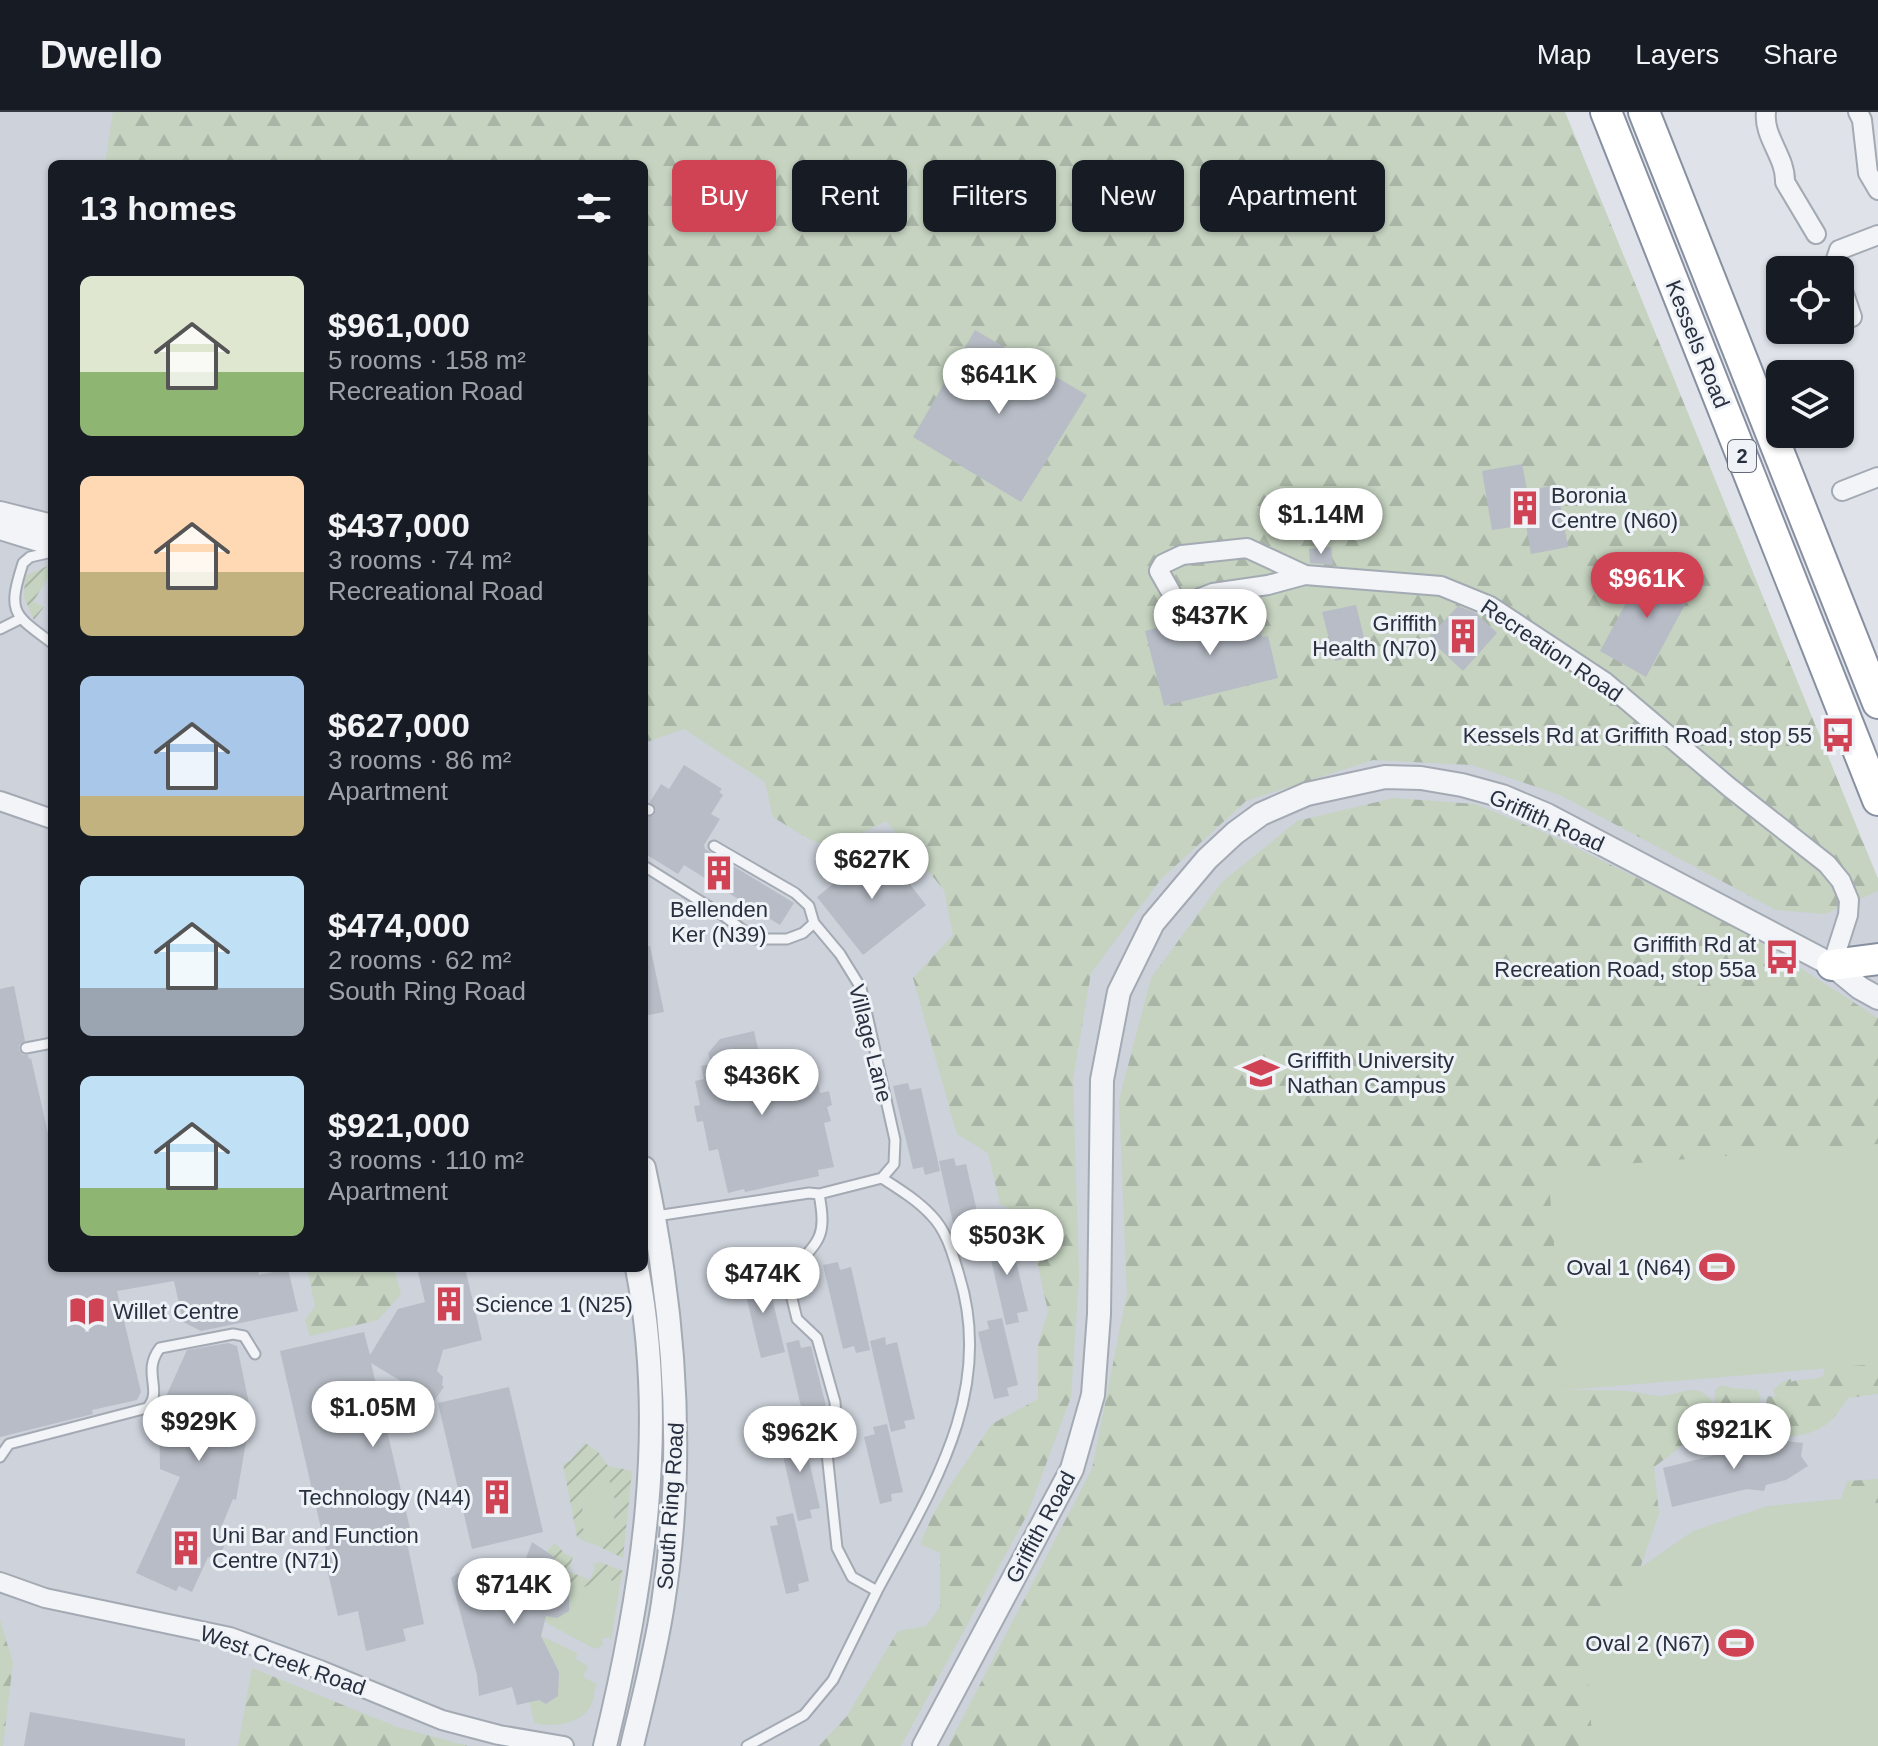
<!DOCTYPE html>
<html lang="en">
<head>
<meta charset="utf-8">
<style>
	:root { --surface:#171b24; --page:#242831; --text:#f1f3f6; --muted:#9ea1a6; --line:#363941; --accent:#d04355 }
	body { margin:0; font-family:Helvetica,sans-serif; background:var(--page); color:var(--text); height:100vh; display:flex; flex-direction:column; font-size:30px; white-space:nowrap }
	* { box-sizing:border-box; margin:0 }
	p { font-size:26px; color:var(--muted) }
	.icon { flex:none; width:44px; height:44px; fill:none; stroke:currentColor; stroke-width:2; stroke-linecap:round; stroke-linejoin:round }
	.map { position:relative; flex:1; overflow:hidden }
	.drawer { position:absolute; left:48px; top:48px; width:600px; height:1112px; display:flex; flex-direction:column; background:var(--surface); border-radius:12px; box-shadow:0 2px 6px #0004 }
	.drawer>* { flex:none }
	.banner { position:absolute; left:672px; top:48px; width:760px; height:72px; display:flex; gap:16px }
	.buttons { position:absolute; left:1766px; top:144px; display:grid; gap:16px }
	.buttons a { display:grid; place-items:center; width:88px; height:88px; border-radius:12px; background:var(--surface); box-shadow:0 2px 6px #0004; font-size:40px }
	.price { position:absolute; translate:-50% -68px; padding:0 18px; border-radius:28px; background:#fff; color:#222; font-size:26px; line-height:52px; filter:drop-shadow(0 2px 4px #0008) }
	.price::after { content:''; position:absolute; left:50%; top:48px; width:24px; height:18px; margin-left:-12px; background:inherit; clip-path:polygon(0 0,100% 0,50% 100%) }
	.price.current { background:var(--accent); color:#fff }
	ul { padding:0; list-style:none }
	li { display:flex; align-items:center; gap:24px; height:200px; padding:0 32px }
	li span { display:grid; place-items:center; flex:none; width:224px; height:160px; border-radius:12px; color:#555 }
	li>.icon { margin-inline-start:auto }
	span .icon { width:96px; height:96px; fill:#fffc; stroke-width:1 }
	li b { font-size:34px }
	h2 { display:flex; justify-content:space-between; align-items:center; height:96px; padding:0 32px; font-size:34px }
	.tag { padding:0 28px; border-radius:12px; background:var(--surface); box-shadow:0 2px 6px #0004; font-size:28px; line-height:72px }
	.tag.current { background:var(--accent); color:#fff }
	header { display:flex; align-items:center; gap:48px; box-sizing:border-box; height:112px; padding:0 40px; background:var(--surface); border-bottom:2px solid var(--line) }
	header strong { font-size:38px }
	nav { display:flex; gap:44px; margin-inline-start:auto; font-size:28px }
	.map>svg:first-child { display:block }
	.built { fill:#cdd2db; fill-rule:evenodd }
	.green { fill:#c5d3c0 }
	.forest { fill:url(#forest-firs) }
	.garden { fill:url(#garden-furrows) }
	.building { fill:#b7bcc6 }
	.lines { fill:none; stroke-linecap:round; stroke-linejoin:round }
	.service-casing { stroke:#a4aab3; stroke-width:13 }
	.minor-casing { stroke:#a4aab3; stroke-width:22 }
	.tertiary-casing { stroke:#a4aab3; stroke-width:26 }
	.trunk-casing { stroke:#8790a0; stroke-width:34 }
	.service { stroke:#f2f4f7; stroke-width:9 }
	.minor { stroke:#f2f4f7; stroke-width:18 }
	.tertiary { stroke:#f2f4f7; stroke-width:22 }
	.trunk { stroke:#fff; stroke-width:30 }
	.labels { text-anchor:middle; stroke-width:6; stroke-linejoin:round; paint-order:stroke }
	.shield { fill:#eff2f6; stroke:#646a77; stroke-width:2 }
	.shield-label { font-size:20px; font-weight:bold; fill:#283040 }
	.street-label { font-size:22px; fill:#283040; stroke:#eff2f6 }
	.poi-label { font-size:22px; fill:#283040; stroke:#eff2f6; text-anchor:end }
</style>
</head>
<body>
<header>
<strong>Dwello</strong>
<nav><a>Map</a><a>Layers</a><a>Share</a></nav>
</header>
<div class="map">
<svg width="1878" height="1634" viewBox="0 0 1878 1634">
	<defs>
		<pattern id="forest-firs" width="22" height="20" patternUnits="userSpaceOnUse" patternTransform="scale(2)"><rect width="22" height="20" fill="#c5d3c0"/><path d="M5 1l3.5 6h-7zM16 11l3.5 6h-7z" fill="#a9b5a6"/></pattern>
		<pattern id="garden-furrows" width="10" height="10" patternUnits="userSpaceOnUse" patternTransform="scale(2)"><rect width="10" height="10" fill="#c5d3c0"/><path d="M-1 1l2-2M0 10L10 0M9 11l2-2" fill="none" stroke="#a9b5a6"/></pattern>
	</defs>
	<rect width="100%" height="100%" fill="#dfe3e9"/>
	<path class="built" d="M0,0h1565l313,767v867h-1878zM52,52h592v1104h-592z"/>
	<path class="green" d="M1878,1032v220l-312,26 -19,-220z
		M603,1367l6,2c7,10 7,39 2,51 -3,6 -10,8 -13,14l-14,-5 3,-4 -5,-11 1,-35 11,-9z
		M1841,1387l37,4v243h-279l-7,-13 -5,-62 15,-55 38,-48 53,-37 75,-25z
		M606,1466l14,6 -9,56 -2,-3 -8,2 2,6 -8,4 -50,-27 1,-6 11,2 12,-7v-21l8,-1z
		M541,1524l36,17 -1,6 12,7 -5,11 14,7c-4,7 -2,12 -5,19 -8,21 -40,25 -58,20l-6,-29h3l15,10 12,-8 1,-24z"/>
	<path class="forest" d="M113,0h1452l313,767v12l-53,23 -49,-4 -216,-115 -88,-30 -99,-5 -127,41 -85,78 -70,94 -18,106 6,198 -8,120 -44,118 -126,231h-82l28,-30 51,-85 28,-5 14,-19v-54l-20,-9 12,-27 17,-30 43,-63 46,-25v-53l10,-35 -21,-93 -27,-14 -12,-51 -31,-19 -44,-156 40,-43 -9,-45 -58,-69c-61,31 -54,33 -113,-4l-8,-35 -81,-53 -40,14v-579h-539z
		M1394,686l81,6 73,30 187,92 143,92v126l-330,26 18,220c21,0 41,0 62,1 10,1 20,4 31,5 13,1 29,-10 42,-4 37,15 -33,65 -47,75l5,47 -19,54 -38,48 -15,55 5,62 7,13h-651l144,-277 35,-176 -8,-193 32,-122 70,-95 76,-62z
		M307,1156h87l7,26 -23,26 -68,16 -5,-16 10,-14z
		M1878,1252v30l-30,4c-6,8 -12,19 -20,25 -29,24 -87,13 -114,-8l1,-25 7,-5 10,3 25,2 4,8 -3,7h8l1,-9 9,1 -3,-7 9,-8 9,-3v3c11,-4 22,-1 32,-6l2,-8z
		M1878,1367v24l-37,-4 6,-18z
		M0,1508l13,43 -10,83h-3z
		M252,1556l145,59 71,19h-230z"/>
	<path class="garden" d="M52,452v15l-4,-2 -15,25 11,5 -10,13 -10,-23 1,-21z
		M585,1331l13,9 10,14 24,5 -9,87 -25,-12c3,-6 10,-8 13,-14 5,-12 6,-41 -2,-51l-11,-1 -15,11 -1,35 5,11 -3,4 -7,-4 -14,-73 7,-3z
		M555,1431l11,12 7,2 -5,14 22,9 5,-13 -2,-3 7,-2 23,9 -3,13 -14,-6 -22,9 -15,3 -16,-34 -6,-5z"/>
	<path class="building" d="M975,218l112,65 -66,107 -108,-65z
		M1522,352l5,26 30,-5 11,62 -37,7 -5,-29 -34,5 -10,-59z
		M1331,435l2,18 -23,-2 -1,-14z
		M1648,450l46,26 -48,89 -46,-26z
		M1356,493l12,49 -33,7 -13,-49z
		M1458,494l18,7 21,20 -34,38 -35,-33z
		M1255,498l7,27 6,-1 10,42 -114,28 -19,-75 54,-14 2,5z
		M684,653l38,24 -3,3 4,3 -12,19 9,5 -16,26 1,4 89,54 -14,22 -96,-60 -6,9 -34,-21v-37h9l3,-6 -6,-8 11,-18 8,5z
		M880,734l46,59 -63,50 -46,-58z
		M644,834h6l14,66 -20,4z
		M14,874l11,55 -6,4v5l4,5h5l1,4 2,-1 21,93v117h206l1,7 29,-6 10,42 -97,20 -18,-9 -9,-41 -57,10 24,101 -4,8 -45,10 1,4 -93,23v-448z
		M754,919l9,39 44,-10 1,7 6,-2 6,28 9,-2 3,14 -5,2 4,14 -7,2 10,44 -16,3 1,6 -74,16 -1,-3 -16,4 -10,-44 -9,2 -6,-30 -6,1 -3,-16 6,-1 -5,-24 9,-2 -3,-13 10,-2 -3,-11 12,-14z
		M908,971l2,7 11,-2 19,83 -15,4 -2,-8 -10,2 -20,-83z
		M954,1046l2,8 10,-2 19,82 -14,3 -2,-7 -11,3 -19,-84z
		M1009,1120l19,79 -11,2 2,9 -13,3 -20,-87z
		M838,1150l2,8 11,-3 19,83 -14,3 -2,-7 -11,3 -20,-84z
		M417,1156h48l17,72 -39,10 -6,21 6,6 -1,8 2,2 -10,14 -63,-38 42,178 -6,1 17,82 -21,5 3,12 -40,10 -8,-40 -20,5 -12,-52 3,-1 -49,-212 84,-19 6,23 28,-46 27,-7z
		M755,1160l2,7 10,-2 18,75 -24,6 -20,-83z
		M1002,1206l16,67 -11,3 2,8 -15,3 -16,-67 11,-3 -2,-8z
		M885,1225l1,8 11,-3 18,77 -11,2 2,7 -15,4 -21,-91z
		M799,1228l2,8 10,-2 18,72v2l-10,2 2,7 -14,3 -21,-89z
		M228,1231l9,3 14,67 -15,87 -3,-1 -15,36 9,4 -9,22 -10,-4 -16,35 -13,-6 -3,5 -40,-18 44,-96 -20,-8 -1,-57 28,-62z
		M509,1275l34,145 -71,17 -34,-146z
		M887,1312l16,68 -12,2 1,7 -12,3 -16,-67 11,-3 -2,-7z
		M801,1314l19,82 -10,2 2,8 -14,3 -19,-82 11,-3 -2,-7z
		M1777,1328l26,3 -2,13 7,10 -22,14 -20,5 -2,6 -17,-2 -75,18 -9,-39 73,-18 16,-9 4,5z
		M793,1401l16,68 -11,3 1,7 -13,3 -16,-68 8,-1 -2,-8z
		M532,1430l21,14 16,34v21l-12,7 -11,-2 -5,20 18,36 -1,24 -12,8 -7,-4 -22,5 -5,-18 -33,9 -2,-21 -26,-97 7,-5 26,-4 2,9 36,-9z
		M30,1600l155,27v7h-161z"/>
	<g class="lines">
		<g class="service-casing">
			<path id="service" d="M52,440l-22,5 -7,6c-16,50 -10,51 29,80
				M0,517l20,-10
				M644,696l5,2
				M714,734l81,47 14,13 5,17
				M644,754l80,50 31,23h32l16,-6 11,-10 26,31 21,34 34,152 -1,24 -12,14
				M26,936l26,-5
				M656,1104l153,-23 10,1 63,-16c17,11 35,22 49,37 16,16 22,40 28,60 37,118 -29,217 -82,316
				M0,1345l9,-13 138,-36c17,-17 -6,-36 13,-60l73,-14 11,2 11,18
				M747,1634l57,-31 29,-35 44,-89 -25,-14 -15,-29 -10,-95 10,-21 -2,-30 -18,-64 -20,-19 -10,-41 2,-7c31,-29 38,-34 30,-77"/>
		</g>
		<g class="minor-casing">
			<path id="minor" d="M1766,0c-3,25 20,45 19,70l31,52
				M1858,0l4,8 6,53 10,17
				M1836,158l-2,-5 5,-15 39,-15
				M1840,170l12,35
				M1842,379l36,-14
				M1305,463l-37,10 -55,8 -26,10 -11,-2 -17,-30 4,-7 19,-9 65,-7 58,27 136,11 49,20 115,76 124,105 98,77 14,17 8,19 -1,15 -16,50
				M0,689l52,18
				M0,1470l45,16 185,39 90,33 122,50 57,15 65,11"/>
		</g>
		<g class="tertiary-casing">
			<path id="tertiary" d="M0,401l52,13
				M0,416l52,16
				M605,1634c38,-156 63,-318 32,-478
				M632,1634c11,-47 24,-95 31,-143 23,-145 12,-292 -19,-435
				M924,1634l148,-277 21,-74 6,-81 3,-234 17,-88 34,-69 54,-64 28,-26 26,-19 46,-20 78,-17 36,1 41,7 40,11 45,19 285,150 28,23 18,10"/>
		</g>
		<g class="trunk-casing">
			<path id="trunk" d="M1606,0l272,688
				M1644,0l234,591
				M1832,853l46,-6"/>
		</g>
		<use href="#service" class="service"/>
		<use href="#minor" class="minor"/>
		<use href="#tertiary" class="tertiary"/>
		<use href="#trunk" class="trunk"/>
	</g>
	<defs>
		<g id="building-bare" transform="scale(2.76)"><path d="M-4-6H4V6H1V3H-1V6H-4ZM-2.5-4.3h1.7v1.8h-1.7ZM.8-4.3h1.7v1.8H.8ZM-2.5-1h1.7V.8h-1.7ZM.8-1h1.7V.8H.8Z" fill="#d04355" stroke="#eff2f6" stroke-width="2.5" paint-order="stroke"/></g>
		<g id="bus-bare" transform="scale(2.76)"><path d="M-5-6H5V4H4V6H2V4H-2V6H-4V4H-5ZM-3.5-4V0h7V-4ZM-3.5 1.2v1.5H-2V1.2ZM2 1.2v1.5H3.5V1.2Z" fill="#d04355" stroke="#eff2f6" stroke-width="2.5" paint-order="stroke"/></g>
		<g id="university-bare" transform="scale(2.76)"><path d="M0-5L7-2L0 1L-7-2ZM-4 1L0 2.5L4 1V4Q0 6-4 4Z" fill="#d04355" stroke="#eff2f6" stroke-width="2.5" paint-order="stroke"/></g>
		<g id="stadium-bare" transform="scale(2.76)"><path d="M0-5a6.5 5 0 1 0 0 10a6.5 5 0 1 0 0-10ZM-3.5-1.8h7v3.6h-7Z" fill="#d04355" stroke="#eff2f6" stroke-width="2.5" paint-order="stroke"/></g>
		<g id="library-bare" transform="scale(2.76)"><path d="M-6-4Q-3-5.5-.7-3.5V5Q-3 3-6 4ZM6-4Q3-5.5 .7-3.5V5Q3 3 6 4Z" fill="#d04355" stroke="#eff2f6" stroke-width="2.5" paint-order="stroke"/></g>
	</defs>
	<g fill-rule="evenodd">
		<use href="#building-bare" x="1525" y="396"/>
		<use href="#building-bare" x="1463" y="524"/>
		<use href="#bus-bare" x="1838" y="623"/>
		<use href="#building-bare" x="719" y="761"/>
		<use href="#bus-bare" x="1782" y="845"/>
		<use href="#university-bare" x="1261" y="961"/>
		<use href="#stadium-bare" x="1717" y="1155"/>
		<use href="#building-bare" x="449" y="1192"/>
		<use href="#library-bare" x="87" y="1199"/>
		<use href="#building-bare" x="497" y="1385"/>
		<use href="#building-bare" x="186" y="1436"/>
		<use href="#stadium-bare" x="1736" y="1531"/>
	</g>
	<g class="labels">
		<rect class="shield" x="1728" y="328" width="28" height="32" rx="6"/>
		<g class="shield-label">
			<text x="1742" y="351">2</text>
		</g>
		<g class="street-label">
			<text transform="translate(1698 232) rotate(68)" y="8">Kessels Road</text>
			<text transform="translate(1552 538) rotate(34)" y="8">Recreation Road</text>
			<text transform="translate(1547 708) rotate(24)" y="8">Griffith Road</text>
			<text transform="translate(871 931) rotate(76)" y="8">Village Lane</text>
			<text transform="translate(670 1394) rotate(-86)" y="8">South Ring Road</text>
			<text transform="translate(1040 1415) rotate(-62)" y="8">Griffith Road</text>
			<text transform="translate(283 1548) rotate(19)" y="8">West Creek Road</text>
		</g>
		<g class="poi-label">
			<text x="1551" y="391" text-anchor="start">Boronia<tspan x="1551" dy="25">Centre (N60)</tspan></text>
			<text x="1437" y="519">Griffith<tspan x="1437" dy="25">Health (N70)</tspan></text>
			<text x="1812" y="631">Kessels Rd at Griffith Road, stop 55</text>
			<text x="719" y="805" text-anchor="middle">Bellenden<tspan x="719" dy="25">Ker (N39)</tspan></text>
			<text x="1756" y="840">Griffith Rd at<tspan x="1756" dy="25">Recreation Road, stop 55a</tspan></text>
			<text x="1287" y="956" text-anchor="start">Griffith University<tspan x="1287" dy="25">Nathan Campus</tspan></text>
			<text x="1691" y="1163">Oval 1 (N64)</text>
			<text x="475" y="1200" text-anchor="start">Science 1 (N25)</text>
			<text x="113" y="1207" text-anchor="start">Willet Centre</text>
			<text x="471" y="1393">Technology (N44)</text>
			<text x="212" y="1431" text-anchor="start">Uni Bar and Function<tspan x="212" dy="25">Centre (N71)</tspan></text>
			<text x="1710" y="1539">Oval 2 (N67)</text>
		</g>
	</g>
</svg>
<div class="buttons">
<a><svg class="icon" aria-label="locate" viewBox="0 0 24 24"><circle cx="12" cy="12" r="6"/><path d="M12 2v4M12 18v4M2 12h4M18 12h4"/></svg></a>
<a><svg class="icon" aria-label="layers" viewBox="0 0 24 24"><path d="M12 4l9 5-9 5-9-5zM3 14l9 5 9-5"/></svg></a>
</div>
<b class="price" style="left:999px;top:304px">$641K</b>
<b class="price" style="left:1321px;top:444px">$1.14M</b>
<b class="price current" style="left:1647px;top:508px">$961K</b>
<b class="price" style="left:1210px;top:545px">$437K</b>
<b class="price" style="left:872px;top:789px">$627K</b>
<b class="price" style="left:762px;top:1005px">$436K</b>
<b class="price" style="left:1007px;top:1165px">$503K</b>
<b class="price" style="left:763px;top:1203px">$474K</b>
<b class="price" style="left:373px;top:1337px">$1.05M</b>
<b class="price" style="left:199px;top:1351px">$929K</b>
<b class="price" style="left:1734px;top:1359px">$921K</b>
<b class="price" style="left:800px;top:1362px">$962K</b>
<b class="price" style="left:514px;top:1514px">$714K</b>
<div class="banner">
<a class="tag current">Buy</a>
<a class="tag">Rent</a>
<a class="tag">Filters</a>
<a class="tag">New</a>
<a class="tag">Apartment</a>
</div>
<section class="drawer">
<h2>13 homes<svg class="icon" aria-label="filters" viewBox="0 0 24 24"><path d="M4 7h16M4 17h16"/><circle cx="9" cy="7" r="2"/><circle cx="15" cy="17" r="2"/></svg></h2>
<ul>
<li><span style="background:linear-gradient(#dfe7d0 60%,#8fb573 0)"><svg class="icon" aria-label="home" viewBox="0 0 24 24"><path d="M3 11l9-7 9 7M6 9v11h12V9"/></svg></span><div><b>$961,000</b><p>5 rooms · 158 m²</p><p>Recreation Road</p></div></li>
<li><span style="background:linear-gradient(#ffd9b3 60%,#c2b280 0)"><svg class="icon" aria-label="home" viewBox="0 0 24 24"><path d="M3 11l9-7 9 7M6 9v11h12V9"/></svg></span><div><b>$437,000</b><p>3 rooms · 74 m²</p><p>Recreational Road</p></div></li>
<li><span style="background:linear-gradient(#a9c7e8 75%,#c2b280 0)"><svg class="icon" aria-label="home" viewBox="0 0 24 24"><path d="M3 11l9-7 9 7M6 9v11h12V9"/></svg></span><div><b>$627,000</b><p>3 rooms · 86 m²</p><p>Apartment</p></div></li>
<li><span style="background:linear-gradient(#bfe0f5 70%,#9aa5b1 0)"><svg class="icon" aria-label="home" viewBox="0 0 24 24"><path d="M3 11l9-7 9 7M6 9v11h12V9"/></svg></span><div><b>$474,000</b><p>2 rooms · 62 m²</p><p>South Ring Road</p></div></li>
<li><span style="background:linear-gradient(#bfe0f5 70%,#8fb573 0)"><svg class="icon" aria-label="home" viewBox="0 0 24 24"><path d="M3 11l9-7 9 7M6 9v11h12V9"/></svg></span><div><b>$921,000</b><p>3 rooms · 110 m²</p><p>Apartment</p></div></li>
</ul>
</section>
</div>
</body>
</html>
